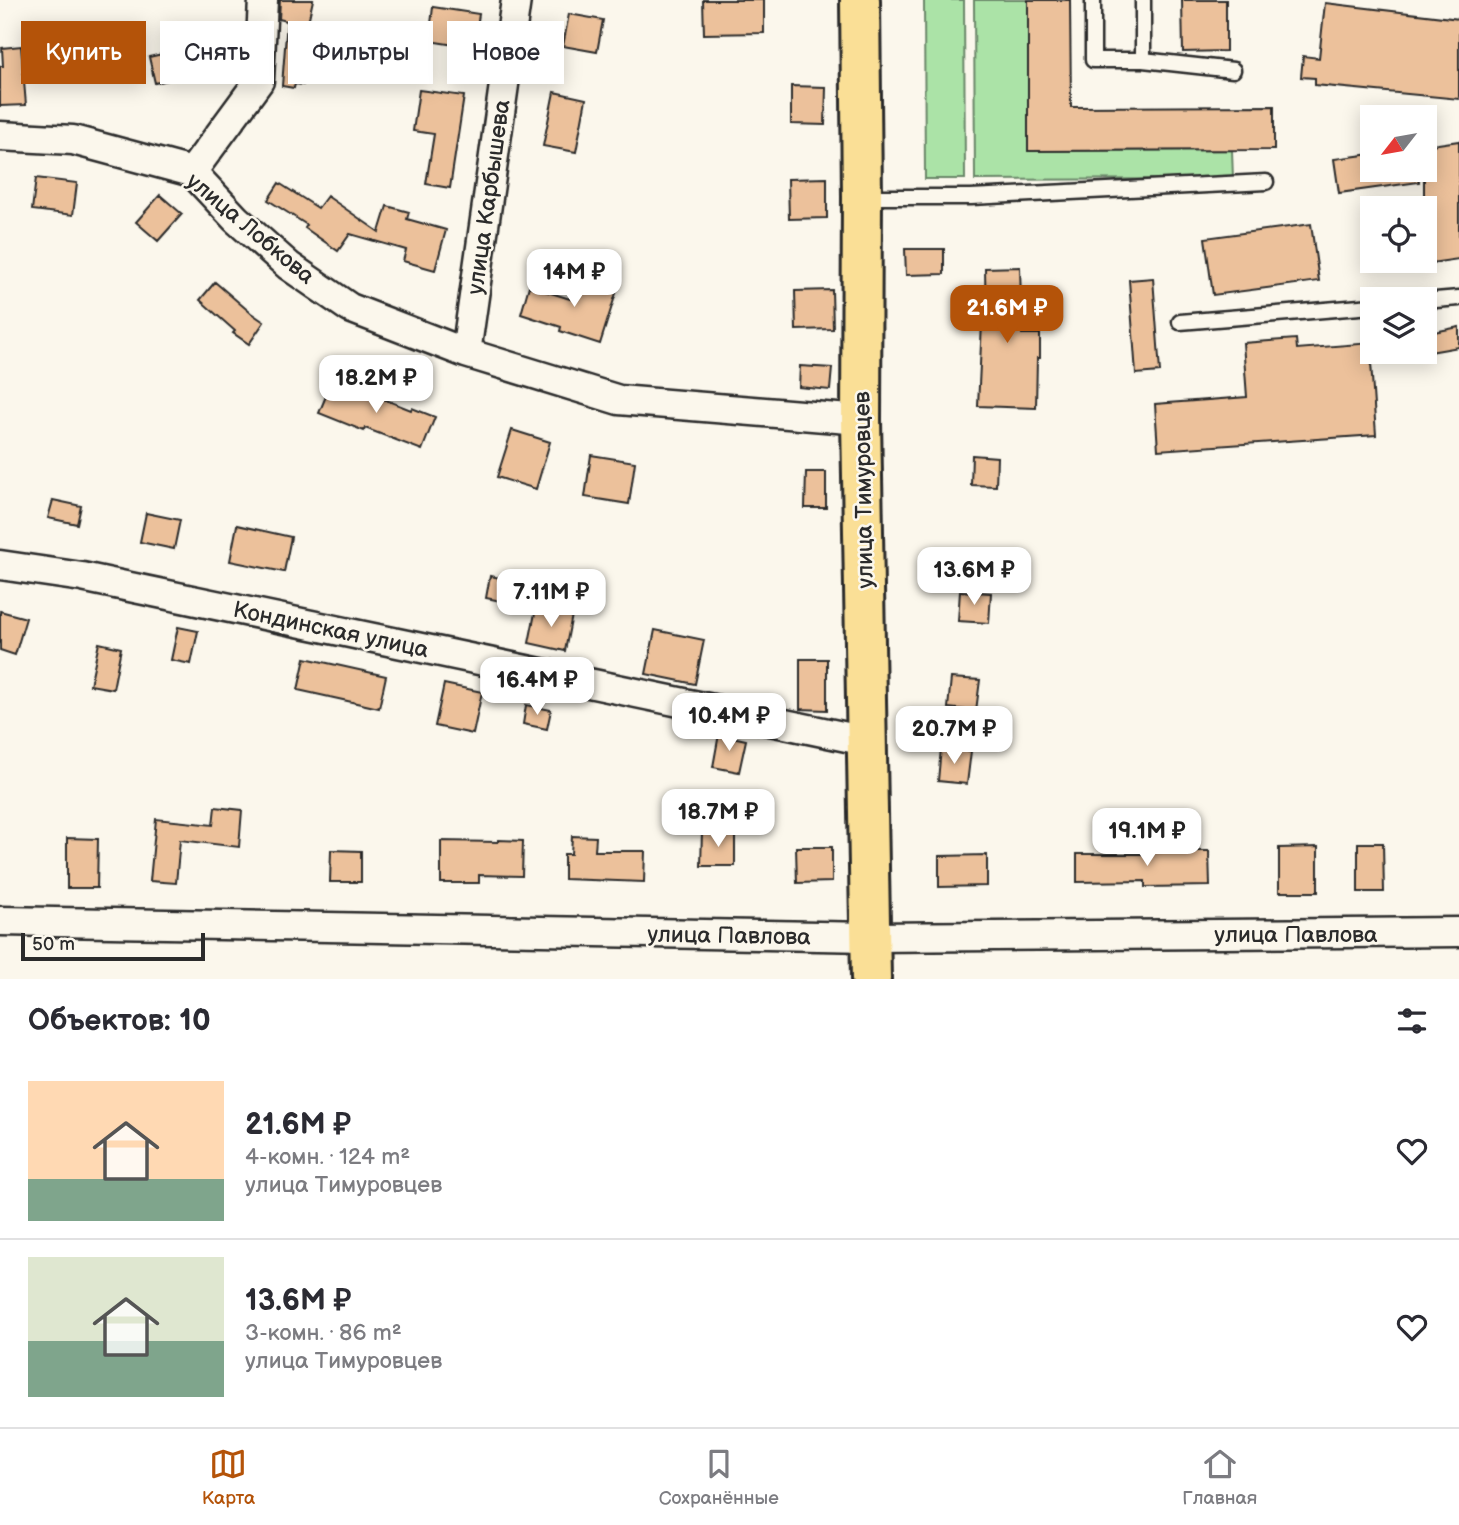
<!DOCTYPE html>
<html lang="ru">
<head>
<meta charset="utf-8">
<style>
	:root { --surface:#fff; --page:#f2f2f3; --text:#2b2b33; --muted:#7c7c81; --line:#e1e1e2; --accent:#b45309 }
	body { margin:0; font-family:"Balsamiq Sans",sans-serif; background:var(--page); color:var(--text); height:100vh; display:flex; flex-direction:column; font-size:26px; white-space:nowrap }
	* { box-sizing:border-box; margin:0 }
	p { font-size:23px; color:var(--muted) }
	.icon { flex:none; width:38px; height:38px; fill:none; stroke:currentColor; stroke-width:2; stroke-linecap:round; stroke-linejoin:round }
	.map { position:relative; height:979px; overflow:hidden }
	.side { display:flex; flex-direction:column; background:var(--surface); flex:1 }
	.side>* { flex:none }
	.banner { position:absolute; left:21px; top:21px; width:700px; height:63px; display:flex; gap:14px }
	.needle { width:46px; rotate:239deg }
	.controls { position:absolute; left:1360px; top:105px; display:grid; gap:14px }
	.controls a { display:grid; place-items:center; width:77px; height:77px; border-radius:0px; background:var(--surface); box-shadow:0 4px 18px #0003; font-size:35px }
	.scale { position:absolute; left:21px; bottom:18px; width:184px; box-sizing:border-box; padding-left:7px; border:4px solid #2b2b2b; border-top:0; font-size:19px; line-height:24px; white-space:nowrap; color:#2b2b2b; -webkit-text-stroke:5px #fbf7ec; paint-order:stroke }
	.price { position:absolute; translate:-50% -60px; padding:0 16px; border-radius:14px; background:#fff; color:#222; font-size:23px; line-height:46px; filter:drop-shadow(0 2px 4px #0008) }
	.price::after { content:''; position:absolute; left:50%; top:42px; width:21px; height:16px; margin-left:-10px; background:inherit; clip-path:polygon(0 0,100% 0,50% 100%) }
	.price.current { background:var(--accent); color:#fff }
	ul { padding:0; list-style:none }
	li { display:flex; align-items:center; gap:21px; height:175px; padding:0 28px }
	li+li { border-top:2px solid var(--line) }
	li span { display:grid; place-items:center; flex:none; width:196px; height:140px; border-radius:0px; color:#555 }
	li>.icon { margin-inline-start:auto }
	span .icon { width:84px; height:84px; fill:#fffc; stroke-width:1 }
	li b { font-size:30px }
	h2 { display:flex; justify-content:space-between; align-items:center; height:84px; padding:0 28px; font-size:30px }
	.pill { padding:0 24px; border-radius:0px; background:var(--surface); box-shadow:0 4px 18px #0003; font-size:24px; line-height:63px }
	.pill.current { background:var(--accent); color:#fff }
	.menu { display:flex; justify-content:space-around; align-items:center; height:98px; border-top:2px solid var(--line); background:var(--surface); font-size:19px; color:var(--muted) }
	.menu a { display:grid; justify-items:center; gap:4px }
	.menu .current { color:var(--accent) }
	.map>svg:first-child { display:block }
	.green { fill:#abe3a7; stroke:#6b8769; stroke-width:2 }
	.building { fill:#ecc19b; stroke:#2b2b2b; stroke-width:2 }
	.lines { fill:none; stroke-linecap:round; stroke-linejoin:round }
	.lane-casing { stroke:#2b2b2b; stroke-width:19 }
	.street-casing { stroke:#2b2b2b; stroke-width:33 }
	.primary-casing { stroke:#2b2b2b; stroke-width:44 }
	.lane { stroke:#fbf7ec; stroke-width:14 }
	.street { stroke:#fbf7ec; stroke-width:28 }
	.primary { stroke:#fadf96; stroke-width:38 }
	.labels { text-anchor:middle; stroke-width:5; stroke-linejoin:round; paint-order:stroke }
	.street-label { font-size:23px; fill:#2b2b2b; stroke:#fbf7ec }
</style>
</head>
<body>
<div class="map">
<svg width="1459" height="979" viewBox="0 0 1459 979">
	<rect width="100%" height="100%" fill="#fbf7ec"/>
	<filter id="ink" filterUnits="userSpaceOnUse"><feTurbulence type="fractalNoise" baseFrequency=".0143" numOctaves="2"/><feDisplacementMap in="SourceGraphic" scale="14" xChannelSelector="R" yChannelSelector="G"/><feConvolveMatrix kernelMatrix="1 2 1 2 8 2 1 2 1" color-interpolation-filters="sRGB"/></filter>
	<g filter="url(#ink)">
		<path class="green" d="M924,0h40l1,179h-40z
			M974,0h54l1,151 203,-1 1,29 -258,1z"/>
		<path class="building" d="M280,0h33l-12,53h5l-3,32 -8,-1 -1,4 -12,-2 5,-65 -8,-2z
			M703,0h61v33l-60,1z
			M1028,0h42l1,107 203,-1v44l-246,1z
			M1182,0h44v51l-43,1z
			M1325,3l134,16v80l-144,-14v-7l-14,-1 2,-21 16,2z
			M433,7l46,7 -5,34 -45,-7z
			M569,14l34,6 -6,32 -34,-6z
			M97,35l6,39 -37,5 -5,-39z
			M215,43l7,25 -67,15 -6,-26 22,-5 1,2z
			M21,46l5,59 -26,1v-40h3l-1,-18z
			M791,86l35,1 -1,38 -34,-1z
			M419,90l45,6 -14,92 -24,-4 8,-50 -21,-3z
			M554,92l32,7 -10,53 -33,-6z
			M1459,141v118l-35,5v-118z
			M1372,154v16h46l1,12 -80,11 -5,-34z
			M36,178l41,5 -4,32 -41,-5z
			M827,178v40l-38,1 -1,-40z
			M279,183l39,25 9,-12 52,36 8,-26 22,6 -2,7 39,11 -11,40 -32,-9 3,-11 -56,-16 -12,17 -33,-23 2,-3 -39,-25z
			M160,195l22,19 -24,27 -22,-19z
			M1311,224l8,57 -106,14 -8,-57z
			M905,249h39v25l-38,1z
			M1020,267l2,67h18v24h-3l-1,50 -58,-2 4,-83h4l-1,-55z
			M576,277l41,13 -17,54 -40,-13 1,-4 -40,-13 8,-28 41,13z
			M1153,278l7,94 -24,2 -7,-94z
			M215,282l36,31 13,9 -15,22 -16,-11 2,-2 -35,-31z
			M832,290l1,39 -37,1 -1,-39z
			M1459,327v20l-35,6v-19z
			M1296,339l1,10 75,-6 -1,19 5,73 -218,15 -3,-46 92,-7 -4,-54z
			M800,366l32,2 -2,22 -31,-3z
			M333,379l78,31 1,-2 23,9 -13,33 -57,-22 -1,3 -45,-18z
			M512,430l38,12 -14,47 -39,-12z
			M591,455l44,7 -6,42 -44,-7z
			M972,455l25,2 -1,29 -25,-1z
			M806,472h20v36h-21z
			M53,500l28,6 -4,18 -29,-6z
			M146,513l34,7 -6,29 -34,-7z
			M237,525l54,12 -7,35 -54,-11z
			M490,576l21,4 -5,22 -20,-4z
			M960,591l31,2 -2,30 -31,-2z
			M536,608l36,7 -7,36 -36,-8z
			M0,611l26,7 -11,37 -15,-5z
			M178,627l20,4 -7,33 -20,-4z
			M655,630l49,10 -9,44 -49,-10z
			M99,643l22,5 -8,41 -23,-4z
			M305,658l81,18 -7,32 -81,-18z
			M800,659h27v51l-27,-1z
			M951,678l29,2 -4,31 -28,-3z
			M444,684l38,8 -9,42 -38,-8z
			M526,705l25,5 -4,19 -24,-5z
			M719,734l27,6 -7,32 -26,-5z
			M941,748l30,3 -4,33 -29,-3z
			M215,807l27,3 -3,37 -59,-7 -4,43 -26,-2 6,-62 57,6z
			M702,831h33v35h-34z
			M572,836l24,1 -1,14h50l-1,31 -80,-3v-25h7z
			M67,838l31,1 -1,49h-30z
			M498,840l25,1 -1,35 -43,-1v8h-38v-42l57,1z
			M1358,843h25l1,49h-26z
			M796,847h36v35l-35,1z
			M1318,847v45h-39v-44z
			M331,850l30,1v31h-31z
			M1145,851h64l1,35 -65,1v-6l-68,1v-28h68z
			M987,855v31l-48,1v-31z"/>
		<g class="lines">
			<g class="lane-casing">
				<path id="lane" d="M1093,0v60h50v-60
					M1143,60l90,10
					M863,197h108l295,-15
					M1424,301l35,-3
					M1180,322l192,-16"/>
			</g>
			<g class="street-casing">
				<path id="street" d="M0,136l73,4 119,32 44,47 53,47 61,42 116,45 153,47 242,20
					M192,172l67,-91 4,-81
					M466,353l50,-353
					M0,565l82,12 784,164
					M0,921l870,16 589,-5"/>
			</g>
			<g class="primary-casing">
				<path id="primary" d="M860,0l2,197 -1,223 10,559"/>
			</g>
			<use href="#lane" class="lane"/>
			<use href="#street" class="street"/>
			<use href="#primary" class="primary"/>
		</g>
	</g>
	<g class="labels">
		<g class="street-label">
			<text transform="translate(488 197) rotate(-82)" y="8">улица Карбышева</text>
			<text transform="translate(251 228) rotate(40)" y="8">улица Лобкова</text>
			<text transform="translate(863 490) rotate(-91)" y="8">улица Тимуровцев</text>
			<text transform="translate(331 629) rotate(12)" y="8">Кондинская улица</text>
			<text x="1296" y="942">улица Павлова</text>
			<text transform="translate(729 935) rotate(1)" y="8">улица Павлова</text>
		</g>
	</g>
</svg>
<div class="controls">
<a><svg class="needle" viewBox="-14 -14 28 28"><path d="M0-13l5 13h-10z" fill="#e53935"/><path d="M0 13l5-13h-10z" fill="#7c7c81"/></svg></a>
<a><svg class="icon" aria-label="locate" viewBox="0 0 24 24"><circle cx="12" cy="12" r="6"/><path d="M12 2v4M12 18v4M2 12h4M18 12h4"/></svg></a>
<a><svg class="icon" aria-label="layers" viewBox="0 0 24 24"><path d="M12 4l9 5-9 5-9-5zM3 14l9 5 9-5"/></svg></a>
</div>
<div class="scale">50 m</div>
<b class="price" style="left:574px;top:309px">14M ₽</b>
<b class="price current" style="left:1007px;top:345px">21.6M ₽</b>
<b class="price" style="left:376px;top:415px">18.2M ₽</b>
<b class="price" style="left:974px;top:607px">13.6M ₽</b>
<b class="price" style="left:551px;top:629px">7.11M ₽</b>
<b class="price" style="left:537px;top:717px">16.4M ₽</b>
<b class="price" style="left:729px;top:753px">10.4M ₽</b>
<b class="price" style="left:954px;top:766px">20.7M ₽</b>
<b class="price" style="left:718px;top:849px">18.7M ₽</b>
<b class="price" style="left:1147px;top:868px">19.1M ₽</b>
<div class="banner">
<a class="pill current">Купить</a>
<a class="pill">Снять</a>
<a class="pill">Фильтры</a>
<a class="pill">Новое</a>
</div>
</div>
<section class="side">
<h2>Объектов: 10<svg class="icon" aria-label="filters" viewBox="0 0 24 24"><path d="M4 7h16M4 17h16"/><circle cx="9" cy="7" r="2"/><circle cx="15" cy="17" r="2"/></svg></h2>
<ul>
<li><span style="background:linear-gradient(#ffd9b3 70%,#7fa58c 0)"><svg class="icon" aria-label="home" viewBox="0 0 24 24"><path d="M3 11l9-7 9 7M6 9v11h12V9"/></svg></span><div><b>21.6M ₽</b><p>4-комн. · 124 m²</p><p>улица Тимуровцев</p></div><svg class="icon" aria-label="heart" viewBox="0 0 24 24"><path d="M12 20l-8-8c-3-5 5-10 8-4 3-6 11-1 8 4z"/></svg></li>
<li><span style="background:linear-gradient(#dfe7d0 60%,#7fa58c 0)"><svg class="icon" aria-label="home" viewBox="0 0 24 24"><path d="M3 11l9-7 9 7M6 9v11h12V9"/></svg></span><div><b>13.6M ₽</b><p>3-комн. · 86 m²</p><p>улица Тимуровцев</p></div><svg class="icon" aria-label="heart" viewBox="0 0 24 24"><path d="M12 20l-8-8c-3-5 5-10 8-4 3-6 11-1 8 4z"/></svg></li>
</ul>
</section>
<nav class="menu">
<a class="current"><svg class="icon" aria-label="map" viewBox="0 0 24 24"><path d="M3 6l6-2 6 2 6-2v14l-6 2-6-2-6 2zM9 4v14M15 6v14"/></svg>Карта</a>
<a><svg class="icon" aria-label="saved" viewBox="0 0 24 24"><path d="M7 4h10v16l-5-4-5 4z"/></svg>Сохранённые</a>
<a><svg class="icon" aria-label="home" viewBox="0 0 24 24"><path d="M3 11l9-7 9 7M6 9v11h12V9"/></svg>Главная</a>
</nav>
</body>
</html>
